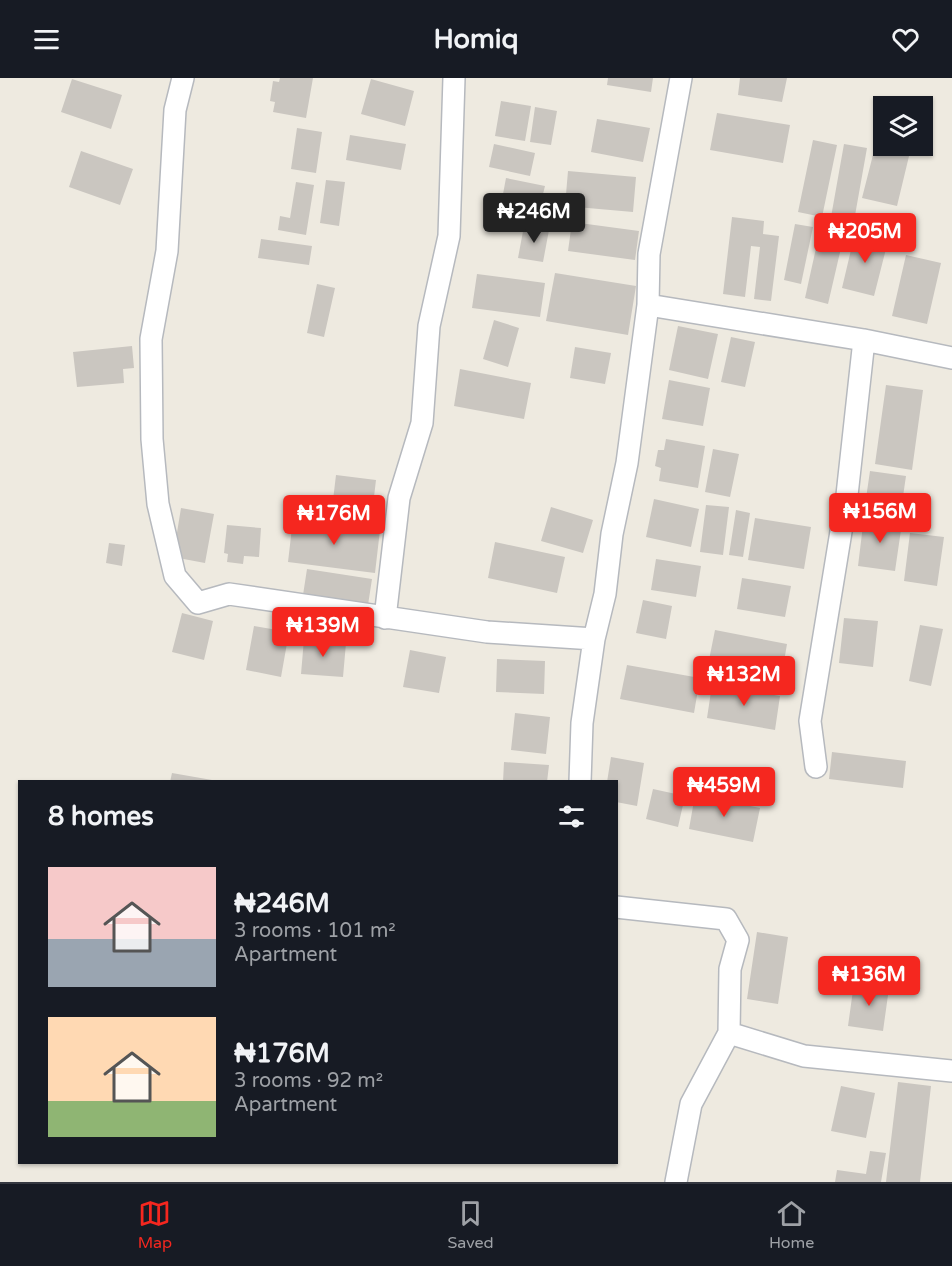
<!DOCTYPE html>
<html lang="en">
<head>
<meta charset="utf-8">
<style>
	:root { --surface:#171b24; --page:#242831; --text:#f1f3f6; --muted:#9ea1a6; --line:#363941; --accent:#f5271f }
	body { margin:0; font-family:"Varela Round",sans-serif; background:var(--page); color:var(--text); height:100vh; display:flex; flex-direction:column; font-size:22px; white-space:nowrap }
	* { box-sizing:border-box; margin:0 }
	p { font-size:20px; color:var(--muted) }
	.icon { flex:none; width:33px; height:33px; fill:none; stroke:currentColor; stroke-width:2; stroke-linecap:round; stroke-linejoin:round }
	.map { position:relative; flex:1; overflow:hidden }
	.side { position:absolute; left:18px; top:702px; width:600px; height:384px; display:flex; flex-direction:column; background:var(--surface); border-radius:0px; box-shadow:0 2px 4px #0004 }
	.side>* { flex:none }
	.fabs { position:absolute; left:873px; top:18px; display:grid; gap:12px }
	.fabs a { display:grid; place-items:center; width:60px; height:60px; border-radius:0px; background:var(--surface); box-shadow:0 2px 4px #0004; font-size:30px }
	.price { position:absolute; translate:-50% -51px; padding:0 14px; border-radius:6px; background:var(--accent); color:#fff; font-size:20px; line-height:39px; filter:drop-shadow(0 2px 3px #0008) }
	.price::after { content:''; position:absolute; left:50%; top:36px; width:18px; height:14px; margin-left:-9px; background:inherit; clip-path:polygon(0 0,100% 0,50% 100%) }
	.price.active { background:#222; color:#fff }
	ul { padding:0; list-style:none }
	li { display:flex; align-items:center; gap:18px; height:150px; padding:0 30px }
	li span { display:grid; place-items:center; flex:none; width:168px; height:120px; border-radius:0px; color:#555 }
	li>.icon { margin-inline-start:auto }
	span .icon { width:72px; height:72px; fill:#fffc; stroke-width:1 }
	li b { font-size:26px }
	h2 { display:flex; justify-content:space-between; align-items:center; height:72px; padding:0 30px; font-size:26px }
	header { display:flex; justify-content:space-between; align-items:center; height:78px; padding:0 30px; background:var(--surface); font-size:27px; font-weight:700 }
	.dock { display:flex; justify-content:space-around; align-items:center; height:84px; border-top:2px solid var(--line); background:var(--surface); font-size:16px; color:var(--muted) }
	.dock a { display:grid; justify-items:center; gap:3px }
	.dock .active { color:var(--accent) }
	.map>svg:first-child { display:block }
	.building { fill:#cac6c0 }
	.lines { fill:none; stroke-linecap:round; stroke-linejoin:round }
	.minor-casing { stroke:#b6b9be; stroke-width:24 }
	.minor { stroke:#fff; stroke-width:21 }
</style>
</head>
<body>
<header><svg class="icon" aria-label="menu" viewBox="0 0 24 24"><path d="M4 6h16M4 12h16M4 18h16"/></svg>Homiq<svg class="icon" aria-label="heart" viewBox="0 0 24 24"><path d="M12 20l-8-8c-3-5 5-10 8-4 3-6 11-1 8 4z"/></svg></header>
<div class="map">
<svg width="952" height="1104" viewBox="0 0 952 1104">
	<rect width="100%" height="100%" fill="#eeeae0"/>
	<path class="building" d="M280,0h33l-7,40 -33,-6 2,-10 -5,-1 3,-20 6,1z
		M608,0h45l-2,14 -44,-7z
		M740,0h47l-5,24 -44,-7z
		M72,1l50,16 -11,34 -50,-17z
		M371,1l43,12 -9,35 -44,-12z
		M501,23l30,5 -6,35 -30,-5z
		M535,29l22,4 -6,34 -21,-3z
		M717,35l73,12 -7,38 -73,-13z
		M597,41l53,9 -7,34 -52,-10z
		M297,50l25,4 -6,41 -25,-4z
		M350,57l56,9 -5,26 -55,-10z
		M813,62l24,5 -15,72 -24,-5z
		M876,65l34,9 -13,54 -35,-8z
		M494,66l41,9 -5,23 -41,-9z
		M844,66l23,4 -13,73 -23,-4z
		M81,73l52,18 -13,36 -51,-18z
		M568,93l68,6 -3,35 -68,-6z
		M506,100l39,8 -4,16 -38,-8z
		M326,102l19,2 -6,44 -19,-3z
		M296,104l18,3 -8,50 -28,-5 2,-14 10,2z
		M732,139l32,4 -1,13 16,2 -8,65 -17,-2 6,-52 -9,-1 -6,51 -22,-3z
		M572,144l67,9 -4,29 -67,-9z
		M795,146l18,3 -12,57 -17,-4z
		M524,148l25,4 -6,32 -25,-4z
		M820,152l24,5 -16,69 -23,-6z
		M855,155l33,8 -14,55 -32,-8z
		M261,161l51,7 -3,19 -51,-7z
		M906,177l35,8 -14,61 -35,-8z
		M555,195l81,13 -8,49 -82,-14z
		M477,196l68,9 -5,34 -68,-9z
		M317,206l18,4 -11,49 -17,-4z
		M494,242l25,8 -11,39 -25,-8z
		M678,248l40,8 -10,45 -39,-9z
		M731,259l24,5 -10,45 -24,-5z
		M132,268l2,22 -11,1 1,14 -47,4 -4,-35z
		M575,269l36,6 -6,31 -35,-6z
		M460,291l71,14 -7,36 -70,-13z
		M669,302l41,8 -7,38 -41,-7z
		M886,307l37,5 -11,80 -37,-6z
		M666,361l39,7 -7,42 -39,-7 2,-13 -6,-2 3,-16h6z
		M713,371l26,5 -9,43 -25,-5z
		M870,393l36,5 -6,41 -36,-5z
		M336,397l40,5 -5,42 -40,-5z
		M654,421l45,10 -8,38 -45,-10z
		M706,427l23,2 -6,48 -23,-3z
		M551,429l42,13 -10,33 -42,-12z
		M181,430l33,6 -9,49 -32,-6z
		M736,432l14,3 -7,44 -14,-2z
		M864,439l38,6 -7,48 -37,-5z
		M755,440l56,9 -7,42 -56,-9z
		M293,441l87,11 -5,43 -87,-11z
		M227,447l34,3 -2,29 -15,-1 -1,8 -16,-2 1,-8 -4,-1z
		M910,455l34,4 -7,49 -33,-5z
		M495,464l70,15 -8,36 -69,-15z
		M109,465l16,2 -3,21 -16,-3z
		M656,481l45,7 -5,31 -45,-7z
		M307,491l65,10 -4,26 -65,-10z
		M742,500l49,8 -6,31 -48,-8z
		M643,522l29,6 -6,33 -30,-6z
		M182,535l31,8 -9,39 -32,-8z
		M844,540l34,3 -5,46 -34,-4z
		M920,547l23,4 -12,57 -22,-5z
		M254,548l35,6 -8,45 -35,-7z
		M715,552l72,14 -6,35 -73,-14z
		M304,561l42,4 -3,34 -42,-3z
		M410,572l36,7 -7,36 -36,-6z
		M497,581l48,2 -1,33 -48,-2z
		M627,587l73,13 -6,35 -74,-14z
		M712,607l68,11 -5,34 -68,-12z
		M515,635l35,4 -4,37 -35,-4z
		M832,674l74,9 -3,27 -74,-9z
		M611,679l33,6 -7,43 -21,-4v-20h-9z
		M504,684l45,3 -2,17h-44z
		M172,695l40,7v2h-42z
		M653,711l32,7 -7,31 -32,-8z
		M695,717l65,13 -7,34 -64,-13z
		M757,854l31,5 -10,67 -31,-5z
		M854,905l35,5 -6,43 -35,-5z
		M898,1004l33,4 -11,96h-34z
		M841,1008l34,7 -9,45 -35,-7z
		M870,1073l16,2 -5,29h-46l2,-12 29,4z"/>
	<g class="lines">
		<g class="minor-casing">
			<path id="minor" d="M183,0l-8,32 -8,141 -16,88 1,100 6,65 17,72 23,27 31,-9 258,38 107,7
				M648,227l216,35 88,18
				M385,540l14,-120 23,-75 7,-97 20,-90 5,-158
				M816,689l-6,-46 37,-226 17,-155
				M580,704l2,-59 12,-84 11,-45 7,-60 15,-71 21,-158 1,-51 32,-176
				M616,829l110,12 12,21 -8,29 -1,64 -38,71 -15,78
				M729,955l75,23 148,15"/>
		</g>
		<use href="#minor" class="minor"/>
	</g>
</svg>
<div class="fabs">
<a><svg class="icon" aria-label="layers" viewBox="0 0 24 24"><path d="M12 4l9 5-9 5-9-5zM3 14l9 5 9-5"/></svg></a>
</div>
<b class="price active" style="left:534px;top:166px">₦246M</b>
<b class="price" style="left:865px;top:186px">₦205M</b>
<b class="price" style="left:880px;top:466px">₦156M</b>
<b class="price" style="left:334px;top:468px">₦176M</b>
<b class="price" style="left:323px;top:580px">₦139M</b>
<b class="price" style="left:744px;top:629px">₦132M</b>
<b class="price" style="left:724px;top:740px">₦459M</b>
<b class="price" style="left:869px;top:929px">₦136M</b>
<section class="side">
<h2>8 homes<svg class="icon" aria-label="filters" viewBox="0 0 24 24"><path d="M4 7h16M4 17h16"/><circle cx="9" cy="7" r="2"/><circle cx="15" cy="17" r="2"/></svg></h2>
<ul>
<li><span style="background:linear-gradient(#f6c9c9 60%,#9aa5b1 0)"><svg class="icon" aria-label="home" viewBox="0 0 24 24"><path d="M3 11l9-7 9 7M6 9v11h12V9"/></svg></span><div><b>₦246M</b><p>3 rooms · 101 m²</p><p>Apartment</p></div></li>
<li><span style="background:linear-gradient(#ffd9b3 70%,#8fb573 0)"><svg class="icon" aria-label="home" viewBox="0 0 24 24"><path d="M3 11l9-7 9 7M6 9v11h12V9"/></svg></span><div><b>₦176M</b><p>3 rooms · 92 m²</p><p>Apartment</p></div></li>
</ul>
</section>
</div>
<nav class="dock">
<a class="active"><svg class="icon" aria-label="map" viewBox="0 0 24 24"><path d="M3 6l6-2 6 2 6-2v14l-6 2-6-2-6 2zM9 4v14M15 6v14"/></svg>Map</a>
<a><svg class="icon" aria-label="saved" viewBox="0 0 24 24"><path d="M7 4h10v16l-5-4-5 4z"/></svg>Saved</a>
<a><svg class="icon" aria-label="home" viewBox="0 0 24 24"><path d="M3 11l9-7 9 7M6 9v11h12V9"/></svg>Home</a>
</nav>
</body>
</html>
